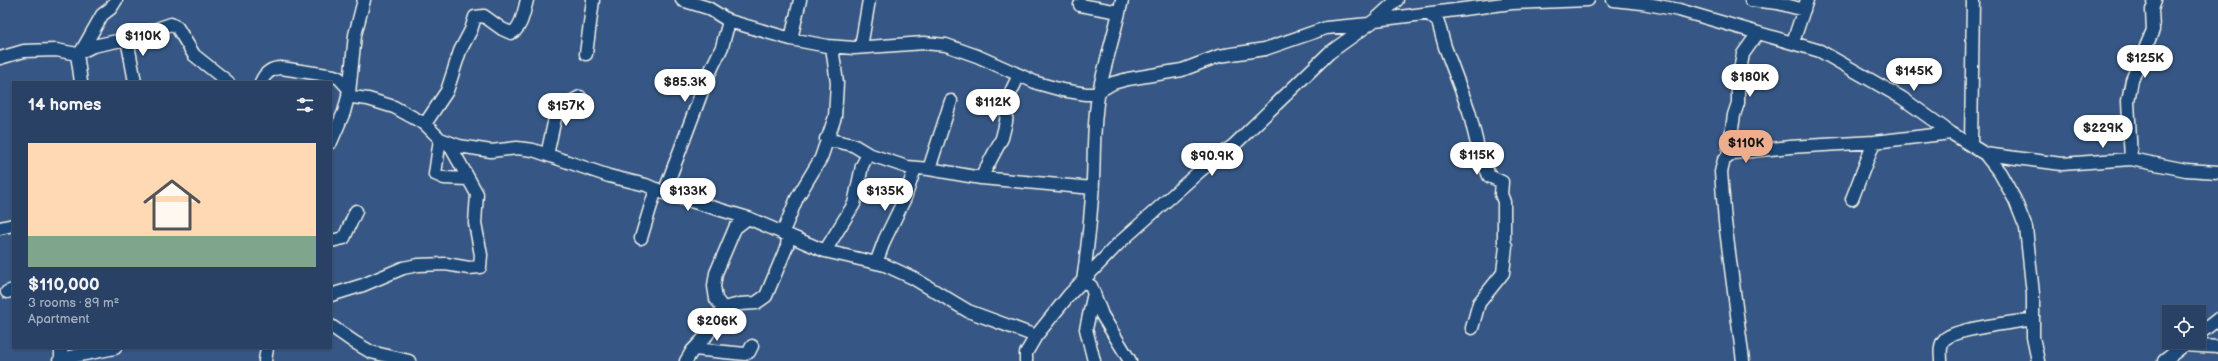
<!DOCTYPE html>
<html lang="en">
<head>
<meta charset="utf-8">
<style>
	:root { --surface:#284164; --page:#30486a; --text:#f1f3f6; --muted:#a5afbf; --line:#445a78; --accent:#eead8d }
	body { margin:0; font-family:"Balsamiq Sans",sans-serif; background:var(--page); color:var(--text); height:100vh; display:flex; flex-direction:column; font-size:15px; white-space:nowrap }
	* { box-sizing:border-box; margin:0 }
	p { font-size:13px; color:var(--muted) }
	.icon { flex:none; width:22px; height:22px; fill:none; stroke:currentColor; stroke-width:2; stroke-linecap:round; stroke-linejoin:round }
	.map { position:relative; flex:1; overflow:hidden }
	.side { position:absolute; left:12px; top:81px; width:320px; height:268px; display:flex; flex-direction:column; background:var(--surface); border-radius:0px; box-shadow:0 1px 3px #0004,0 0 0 1px var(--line) }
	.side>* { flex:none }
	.fabs { position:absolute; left:2162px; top:305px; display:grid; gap:8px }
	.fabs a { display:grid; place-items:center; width:44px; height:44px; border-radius:0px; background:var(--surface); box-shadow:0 1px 3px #0004,0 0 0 1px var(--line); font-size:20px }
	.price { position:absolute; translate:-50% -34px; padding:0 9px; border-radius:14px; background:#fff; color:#222; font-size:13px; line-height:26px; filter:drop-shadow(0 1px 2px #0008) }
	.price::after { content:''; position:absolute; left:50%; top:24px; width:12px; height:9px; margin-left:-6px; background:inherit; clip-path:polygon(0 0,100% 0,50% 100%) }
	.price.current { background:var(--accent); color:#111 }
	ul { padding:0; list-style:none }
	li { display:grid; align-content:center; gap:8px; height:212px; padding:0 16px }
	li+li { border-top:1px solid var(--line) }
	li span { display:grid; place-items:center; height:124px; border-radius:0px; color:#555 }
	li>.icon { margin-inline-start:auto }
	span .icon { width:72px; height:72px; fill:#fffc; stroke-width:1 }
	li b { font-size:17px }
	h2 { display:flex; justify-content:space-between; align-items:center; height:48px; padding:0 16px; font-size:17px }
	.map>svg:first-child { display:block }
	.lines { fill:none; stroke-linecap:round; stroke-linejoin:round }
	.minor-casing { stroke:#f4f1e8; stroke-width:15 }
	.minor { stroke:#1f4a7a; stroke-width:12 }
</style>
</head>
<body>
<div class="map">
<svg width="2218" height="361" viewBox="0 0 2218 361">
	<rect width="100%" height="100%" fill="#365785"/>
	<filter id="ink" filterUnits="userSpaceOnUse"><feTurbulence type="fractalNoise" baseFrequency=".025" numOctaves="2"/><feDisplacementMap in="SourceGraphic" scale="8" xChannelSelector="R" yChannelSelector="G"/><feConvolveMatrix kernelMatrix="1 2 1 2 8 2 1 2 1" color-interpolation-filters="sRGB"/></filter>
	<g filter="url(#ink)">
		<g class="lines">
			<g class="minor-casing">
				<path id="minor" d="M682,0l26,8 21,13 62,18 36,7 27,2 70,-5 22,2 31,11 60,27 25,7 24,4h8l19,-11 15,-4 54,-9 37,-14 46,-7 61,-21 43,-4
					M1122,0c-7,31 -16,61 -23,91 -7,34 -4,71 -7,106 -2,28 -5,56 -9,84l8,5 11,29 28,46
					M1613,0l29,3 37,7 141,41 82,47 49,35 34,21 15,19 15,27 11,28 7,66v43l5,24
					M1751,0l27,3 26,7
					M1080,5l39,7
					M1429,14l9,8 7,25 24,64 9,37 11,28 13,6 -1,12 3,8v40l2,4 -3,27 -24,30 -7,25
					M1375,20l137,-17 76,-3
					M127,39l8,43
					M791,39l9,-39
					M1793,42l14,-42
					M861,47l8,-47
					M81,52l21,-37 9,-7 5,-8
					M77,54l4,28
					M586,54l7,-54
					M0,58l24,-7 32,-1 21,4 16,-8 34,-7 44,-15 6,3 17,28 34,27
					M261,82c4,-9 10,-14 20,-14l53,8 5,2 10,11
					M348,94l4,3 16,2 26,8 31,17 15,15 19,7 32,5 26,-3 16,2 76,26 37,9 18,8 84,25 77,33 60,14 28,13 55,33 68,25
					M425,124l22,-33 13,-40 11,-21 4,-13 9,-1 18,13 9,4c11,-4 13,-23 16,-33
					M440,139l-5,35 9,4 24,1
					M826,139l27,6 15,9 39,13 22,2 52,9 112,10
					M331,142l13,-30 5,-19 6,-58 9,-35
					M1971,144l2,-144
					M1985,154l77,10 69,-5 55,11 32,2
					M547,155l10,-46 23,-12
					M1728,156l6,-41 4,-12v-22l5,-27 15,-21
					M2131,159l-3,-58 4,-21 21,-50 -1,-20 3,-10
					M929,169l22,-68
					M981,178l21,-40 4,-16 2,-24 11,-23
					M664,193l43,-115 15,-31 7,-26
					M1852,199l22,-57
					M0,228l13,-3
					M783,232l14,-34 24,-40 14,-41 2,-34 -5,-36
					M641,238l15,-49
					M331,241l13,-3 12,-27
					M825,251l29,-47 8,-38 6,-12
					M876,263l9,-24 20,-41 10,-30
					M7,292l6,-2
					M331,295l32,-10 40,-17 15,-3 28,-1 23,4 11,-1 1,-12 -6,-32 2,-29 -29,-52
					M723,308l17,-4 16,-1 10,-7 21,-50 1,-10
					M723,308l-7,-9 -2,-13 2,-13 19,-45 13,-10
					M331,326l23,16 17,10 38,9
					M2199,334l19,-15
					M2185,345l33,2
					M694,349l51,5 4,-2 3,-6
					M61,360v-12
					M59,361l11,-4 45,-9
					M265,361l2,-13
					M686,361l6,-10 15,-16 16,-27
					M1026,361v-8l10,-17 33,-41 49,-51 83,-74 33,-25 95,-92 46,-33 22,-20
					M1094,361l-8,-32 8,-36
					M1743,361l-18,-139 -4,-50 3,-12 9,-7 57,-6 84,-5 77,-9
					M1941,361c0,-7 -2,-15 3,-21 9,-12 71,-17 89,-21
					M2164,361l24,-19"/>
			</g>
			<use href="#minor" class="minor"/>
		</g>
	</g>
</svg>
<div class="fabs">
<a><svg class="icon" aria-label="locate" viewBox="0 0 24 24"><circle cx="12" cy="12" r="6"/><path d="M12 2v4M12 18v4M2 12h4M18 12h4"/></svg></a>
</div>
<b class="price" style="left:143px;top:57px">$110K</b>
<b class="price" style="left:2145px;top:79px">$125K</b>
<b class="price" style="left:1914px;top:92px">$145K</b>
<b class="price" style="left:1750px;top:98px">$180K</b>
<b class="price" style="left:685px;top:103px">$85.3K</b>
<b class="price" style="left:993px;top:123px">$112K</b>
<b class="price" style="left:566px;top:127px">$157K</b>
<b class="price" style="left:2103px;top:149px">$229K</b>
<b class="price current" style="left:1746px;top:164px">$110K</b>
<b class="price" style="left:1477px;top:176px">$115K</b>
<b class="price" style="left:1212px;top:177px">$90.9K</b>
<b class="price" style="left:688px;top:212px">$133K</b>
<b class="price" style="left:885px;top:212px">$135K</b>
<b class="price" style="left:717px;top:342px">$206K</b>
<section class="side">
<h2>14 homes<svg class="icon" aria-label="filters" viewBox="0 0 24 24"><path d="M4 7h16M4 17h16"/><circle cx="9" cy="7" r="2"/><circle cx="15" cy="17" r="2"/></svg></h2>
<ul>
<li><span style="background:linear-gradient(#ffd9b3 75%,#7fa58c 0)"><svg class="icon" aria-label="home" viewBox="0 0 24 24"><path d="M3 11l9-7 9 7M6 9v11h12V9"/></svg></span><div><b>$110,000</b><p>3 rooms · 89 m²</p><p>Apartment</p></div></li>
</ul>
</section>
</div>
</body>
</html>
